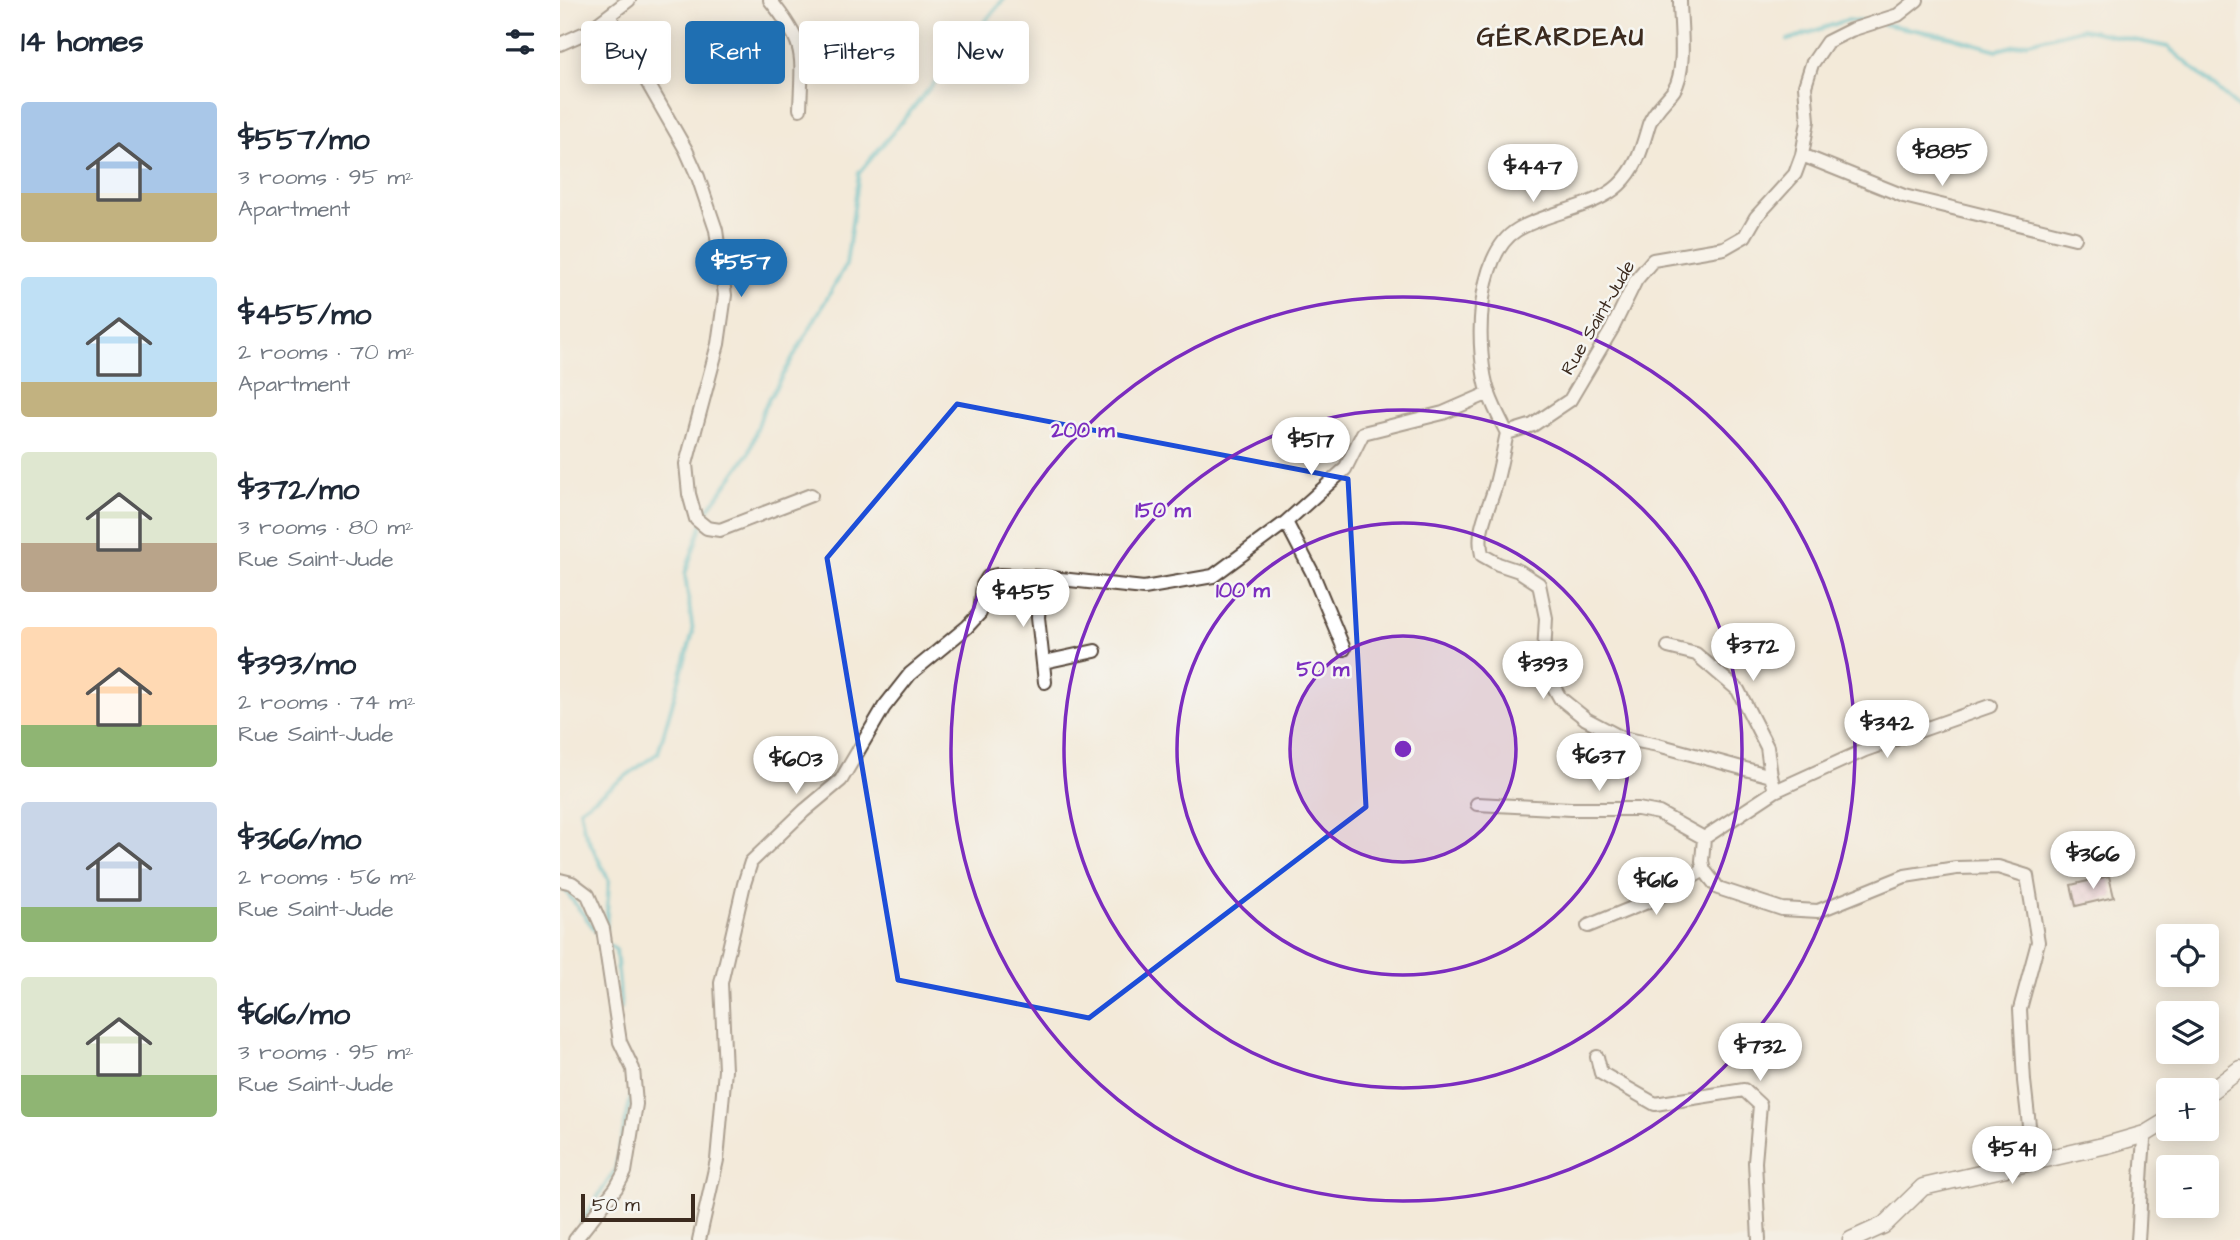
<!DOCTYPE html>
<html lang="en">
<head>
<meta charset="utf-8">
<style>
	:root { --surface:#fff; --page:#f2f2f3; --text:#1f2937; --muted:#747a83; --accent:#1f6fb2 }
	body { margin:0; font-family:"Architects Daughter",sans-serif; background:var(--page); color:var(--text); height:100vh; display:flex; flex-direction:column; font-size:26px; white-space:nowrap }
	* { box-sizing:border-box; margin:0 }
	p { font-size:23px; color:var(--muted) }
	.icon { flex:none; width:38px; height:38px; fill:none; stroke:currentColor; stroke-width:2; stroke-linecap:round; stroke-linejoin:round }
	.map { position:relative; flex:1; overflow:hidden }
	.side { display:flex; flex-direction:column; background:var(--surface); width:560px }
	.side>* { flex:none }
	.banner { position:absolute; left:21px; top:21px; width:665px; height:63px; display:flex; gap:14px }
	.tools { position:absolute; left:1596px; top:924px; display:grid; gap:14px }
	.tools a { display:grid; place-items:center; width:63px; height:63px; border-radius:7px; background:var(--surface); box-shadow:0 4px 18px #0003; font-size:35px }
	.scale { position:absolute; left:21px; bottom:18px; width:114px; box-sizing:border-box; padding-left:7px; border:4px solid #3b2a1e; border-top:0; font-size:19px; line-height:24px; white-space:nowrap; color:#3b2a1e; -webkit-text-stroke:5px #f6f6f2; paint-order:stroke }
	.price { position:absolute; translate:-50% -60px; padding:0 16px; border-radius:24px; background:#fff; color:#222; font-size:23px; line-height:46px; filter:drop-shadow(0 2px 4px #0008) }
	.price::after { content:''; position:absolute; left:50%; top:42px; width:21px; height:16px; margin-left:-10px; background:inherit; clip-path:polygon(0 0,100% 0,50% 100%) }
	.price.on { background:var(--accent); color:#fff }
	ul { padding:0; list-style:none }
	li { display:flex; align-items:center; gap:21px; height:175px; padding:0 21px }
	li span { display:grid; place-items:center; flex:none; width:196px; height:140px; border-radius:7px; color:#555 }
	li>.icon { margin-inline-start:auto }
	span .icon { width:84px; height:84px; fill:#fffc; stroke-width:1 }
	li b { font-size:30px }
	h2 { display:flex; justify-content:space-between; align-items:center; height:84px; padding:0 21px; font-size:30px }
	.chip { padding:0 24px; border-radius:7px; background:var(--surface); box-shadow:0 4px 18px #0003; font-size:24px; line-height:63px }
	.chip.on { background:var(--accent); color:#fff }
	main { display:flex; flex:1; min-height:0 }
	.map>svg:first-child { display:block }
	.lines { fill:none; stroke-linecap:round; stroke-linejoin:round }
	.stream { stroke:#46b4bf; stroke-width:4.5 }
	.building { fill:url(#building-cross-hatch) }
	.minor-casing { stroke:#57473a; stroke-width:16 }
	.tertiary-casing { stroke:#57473a; stroke-width:19 }
	.minor { stroke:#fff; stroke-width:12 }
	.tertiary { stroke:#fff; stroke-width:16 }
	.marked { fill:none; stroke:#1d4ed8; stroke-width:5; stroke-linejoin:round }
	.ring { fill:none; stroke:#7b2cbf; stroke-width:3.5 }
	.labels { text-anchor:middle; stroke-width:5; stroke-linejoin:round; paint-order:stroke }
	.street-label { font-size:19px; fill:#3b2a1e; stroke:#f6f6f2 }
	.district-label { font-size:26px; font-weight:bold; letter-spacing:2px; fill:#3b2a1e; stroke:#f6f6f2 }
	.centre { fill:#7b2cbf; stroke:#f6f6f2; stroke-width:3.5 }
	.ring-label { font-size:21px; text-anchor:middle; font-weight:bold; fill:#7b2cbf; stroke:#f6f6f2; stroke-width:5; stroke-linejoin:round; paint-order:stroke }
</style>
</head>
<body>
<main>
<section class="side">
<h2>14 homes<svg class="icon" aria-label="filters" viewBox="0 0 24 24"><path d="M4 7h16M4 17h16"/><circle cx="9" cy="7" r="2"/><circle cx="15" cy="17" r="2"/></svg></h2>
<ul>
<li><span style="background:linear-gradient(#a9c7e8 65%,#c2b280 0)"><svg class="icon" aria-label="home" viewBox="0 0 24 24"><path d="M3 11l9-7 9 7M6 9v11h12V9"/></svg></span><div><b>$557/mo</b><p>3 rooms · 95 m²</p><p>Apartment</p></div></li>
<li><span style="background:linear-gradient(#bfe0f5 75%,#c2b280 0)"><svg class="icon" aria-label="home" viewBox="0 0 24 24"><path d="M3 11l9-7 9 7M6 9v11h12V9"/></svg></span><div><b>$455/mo</b><p>2 rooms · 70 m²</p><p>Apartment</p></div></li>
<li><span style="background:linear-gradient(#dfe7d0 65%,#b9a48a 0)"><svg class="icon" aria-label="home" viewBox="0 0 24 24"><path d="M3 11l9-7 9 7M6 9v11h12V9"/></svg></span><div><b>$372/mo</b><p>3 rooms · 80 m²</p><p>Rue Saint-Jude</p></div></li>
<li><span style="background:linear-gradient(#ffd9b3 70%,#8fb573 0)"><svg class="icon" aria-label="home" viewBox="0 0 24 24"><path d="M3 11l9-7 9 7M6 9v11h12V9"/></svg></span><div><b>$393/mo</b><p>2 rooms · 74 m²</p><p>Rue Saint-Jude</p></div></li>
<li><span style="background:linear-gradient(#c9d6e8 75%,#8fb573 0)"><svg class="icon" aria-label="home" viewBox="0 0 24 24"><path d="M3 11l9-7 9 7M6 9v11h12V9"/></svg></span><div><b>$366/mo</b><p>2 rooms · 56 m²</p><p>Rue Saint-Jude</p></div></li>
<li><span style="background:linear-gradient(#dfe7d0 70%,#8fb573 0)"><svg class="icon" aria-label="home" viewBox="0 0 24 24"><path d="M3 11l9-7 9 7M6 9v11h12V9"/></svg></span><div><b>$616/mo</b><p>3 rooms · 95 m²</p><p>Rue Saint-Jude</p></div></li>
</ul>
</section>
<div class="map">
<svg width="1680" height="1240" viewBox="0 0 1680 1240">
	<defs>
		<pattern id="building-cross-hatch" width="8" height="8" patternUnits="userSpaceOnUse" patternTransform="scale(1.75)"><rect width="8" height="8" fill="#dfa3cf"/><path d="M0 0l8 8M0 8l8-8" fill="none" stroke="#b685a7"/></pattern>
	</defs>
	<rect width="100%" height="100%" fill="#f6f6f2"/>
	<filter id="ink" filterUnits="userSpaceOnUse"><feTurbulence type="fractalNoise" baseFrequency=".0143" numOctaves="2"/><feDisplacementMap in="SourceGraphic" scale="14" xChannelSelector="R" yChannelSelector="G"/><feConvolveMatrix kernelMatrix="1 2 1 2 8 2 1 2 1" color-interpolation-filters="sRGB"/></filter>
	<filter id="wash" filterUnits="userSpaceOnUse"><feTurbulence type="fractalNoise" baseFrequency=".00686" numOctaves="4" result="noise"/><feDisplacementMap in="SourceGraphic" scale="28" xChannelSelector="R" yChannelSelector="G"/><feGaussianBlur stdDeviation="1.57" result="paint"/><feColorMatrix in="noise" values="0 0 0 0 0 0 0 0 0 0 0 0 0 0 0 0 0 1.4 0 .05"/><feComposite in="paint" operator="in"/></filter>
	<g filter="url(#wash)">
		<rect width="100%" height="100%" fill="#f3ead9"/>
		<g class="lines">
			<path class="stream" d="M1323,24l65,12 49,14 84,-21 87,18 72,62
				M1228,40l59,-20 17,2
				M0,888l4,1 35,46
				M46,928l3,-47 -25,-51 -4,-21 78,-56 35,-121 -8,-58 20,-60 44,-61 15,-45 82,-143 13,-92 144,-173
				M47,944l9,6 5,58
				M21,1223l34,-53 16,-74"/>
		</g>
		<g id="blocks">
			<path class="building" d="M1549,876l5,21 -38,9 -5,-21z"/>
		</g>
	</g>
	<g filter="url(#ink)">
		<use href="#blocks" fill-opacity="0" stroke="#57473a" stroke-width="2"/>
		<g class="lines">
			<g class="minor-casing">
				<path id="minor" d="M210,0c37,46 32,53 30,109
					M1357,0l-19,15 -47,15 -24,12 -15,22 -7,22 3,35 -6,34 -7,19 -39,43 -11,19 -21,12 -71,12 -17,20 -24,49 -42,71 -37,25 -26,8c-4,18 -7,36 -12,54 -7,24 -19,43 -13,68l16,9 21,7 20,13 7,34 -2,36 2,19 14,25 26,21 36,19 36,7 113,31 4,15 -71,47 -2,23 2,9 14,18 64,21 36,2 87,-35 51,-8 42,-1 29,9 11,66 -18,67 4,72 9,80
					M50,17l76,133 12,27 18,53 9,65 -7,49 -32,120 3,30 7,25 11,9 13,2 91,-35
					M0,44l27,-12 42,-32
					M1242,155l102,41 171,42
					M947,433c-6,-12 -13,-25 -18,-39 -14,-41 -14,-139 28,-164 29,-18 78,-22 102,-45 19,-18 23,-38 30,-61 5,-14 17,-23 25,-34 13,-20 6,-67 6,-90
					M482,577l-4,40 7,65
					M1108,647l28,7 42,36 29,57 4,29
					M784,649l-32,-77 -26,-50 59,-53 18,-36 80,-20 46,-20
					M484,662l51,-11
					M1215,791l90,-41 125,-44
					M917,804l94,5h67l21,4 45,25
					M0,880l12,3 16,12 15,34 17,113 13,27 3,35 -11,68 -9,16 -41,52
					M1028,926l69,-28 47,-28
					M1037,1057l4,16 54,31 89,-14 16,15 -5,57 4,78
					M139,1240l18,-80 8,-90 -4,-87 23,-99 7,-22 53,-51 37,-31 43,-73 26,-33 57,-47 13,-14 3,-28 5,-8 9,-2 45,2 102,11 69,-12 73,-54
					M1578,1240c3,-36 2,-71 7,-106"/>
			</g>
			<g class="tertiary-casing">
				<path id="tertiary" d="M1647,1094l33,-25
					M1291,1240l33,-15 39,-38 184,-42 38,-11 23,-14"/>
			</g>
			<use href="#minor" class="minor"/>
			<use href="#tertiary" class="tertiary"/>
		</g>
	</g>
	<path d="M0 0H1680V1240H0ZM397,404l391,75 18,328 -277,211 -191,-38 -71,-422z" fill="#f3ead9" fill-opacity=".55" fill-rule="evenodd"/>
	<path class="marked" d="M397,404l391,75 18,328 -277,211 -191,-38 -71,-422z"/>
	<circle cx="843" cy="749" r="113" fill="#7b2cbf" fill-opacity=".12"/>
	<g class="ring">
		<circle cx="843" cy="749" r="113"/>
		<circle cx="843" cy="749" r="226"/>
		<circle cx="843" cy="749" r="339"/>
		<circle cx="843" cy="749" r="452"/>
	</g>
	<g class="labels">
		<g class="street-label">
			<text transform="translate(1037 317) rotate(-60)" y="7">Rue Saint-Jude</text>
		</g>
		<g class="district-label">
			<text x="1001" y="45">GÉRARDEAU</text>
		</g>
	</g>
	<circle cx="843" cy="749" r="10" class="centre"/>
	<g class="ring-label">
		<text x="523" y="437">200 m</text>
		<text x="603" y="517">150 m</text>
		<text x="683" y="597">100 m</text>
		<text x="763" y="676">50 m</text>
	</g>
</svg>
<div class="tools">
<a><svg class="icon" aria-label="locate" viewBox="0 0 24 24"><circle cx="12" cy="12" r="6"/><path d="M12 2v4M12 18v4M2 12h4M18 12h4"/></svg></a>
<a><svg class="icon" aria-label="layers" viewBox="0 0 24 24"><path d="M12 4l9 5-9 5-9-5zM3 14l9 5 9-5"/></svg></a>
<a>+</a>
<a>−</a>
</div>
<div class="scale">50 m</div>
<b class="price" style="left:1382px;top:188px">$885</b>
<b class="price" style="left:973px;top:204px">$447</b>
<b class="price on" style="left:181px;top:299px">$557</b>
<b class="price" style="left:751px;top:477px">$517</b>
<b class="price" style="left:463px;top:629px">$455</b>
<b class="price" style="left:1193px;top:683px">$372</b>
<b class="price" style="left:983px;top:701px">$393</b>
<b class="price" style="left:1327px;top:760px">$342</b>
<b class="price" style="left:1039px;top:793px">$637</b>
<b class="price" style="left:236px;top:796px">$603</b>
<b class="price" style="left:1533px;top:891px">$366</b>
<b class="price" style="left:1096px;top:917px">$616</b>
<b class="price" style="left:1200px;top:1083px">$732</b>
<b class="price" style="left:1452px;top:1186px">$541</b>
<div class="banner">
<a class="chip">Buy</a>
<a class="chip on">Rent</a>
<a class="chip">Filters</a>
<a class="chip">New</a>
</div>
</div>
</main>
</body>
</html>
